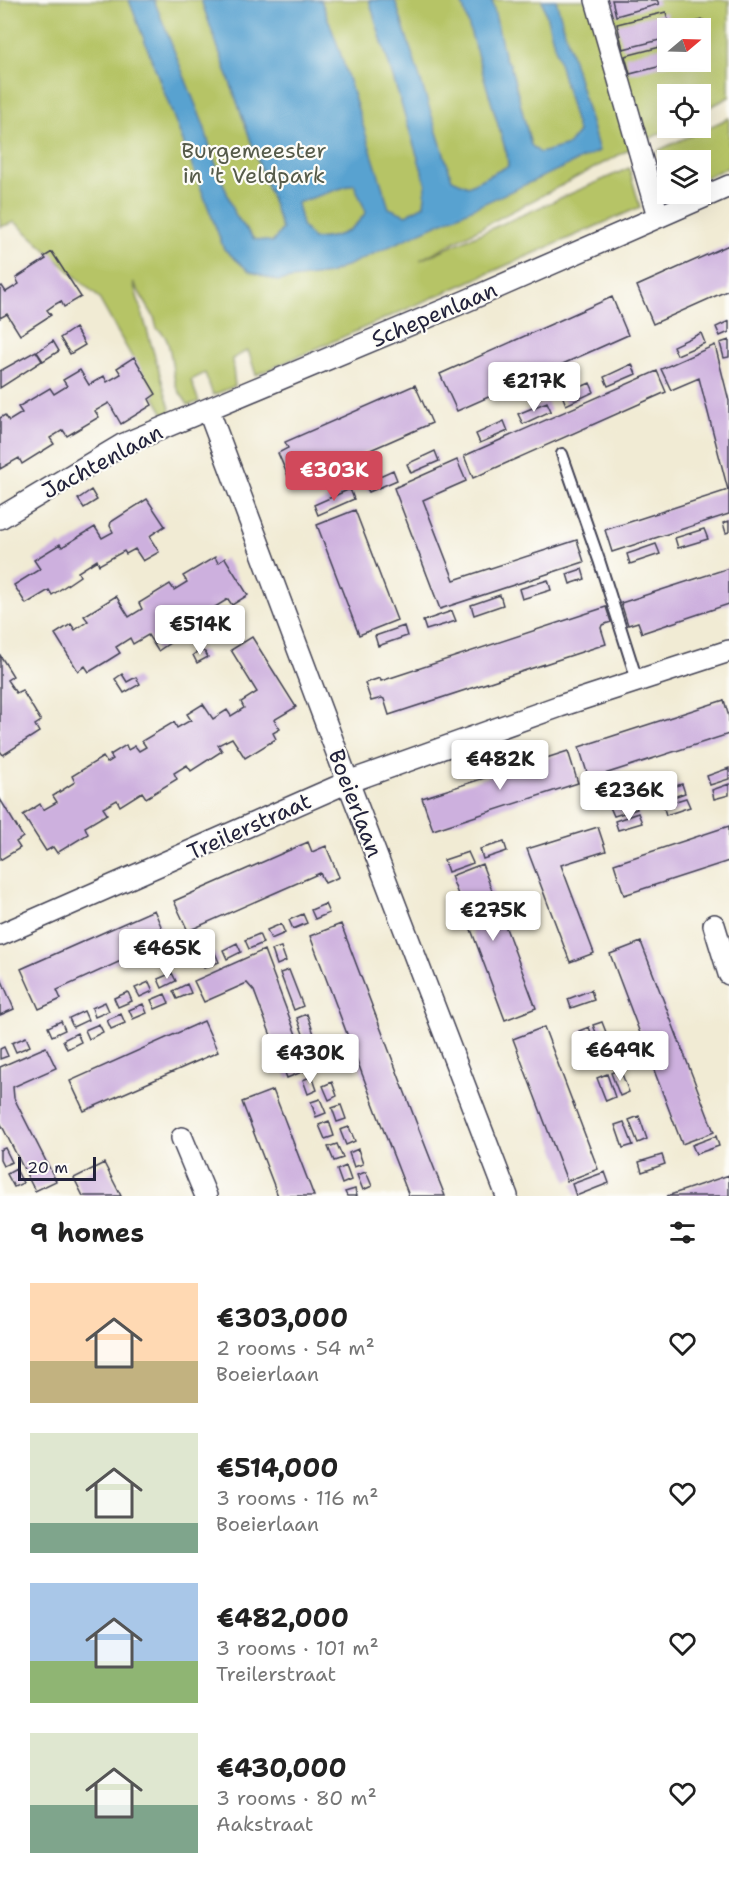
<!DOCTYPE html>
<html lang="en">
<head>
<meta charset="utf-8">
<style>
	:root { --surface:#fff; --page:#f6f6f6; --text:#222; --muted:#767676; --accent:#d1495b }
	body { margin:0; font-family:"Shantell Sans",sans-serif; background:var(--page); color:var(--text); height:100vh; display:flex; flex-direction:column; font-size:22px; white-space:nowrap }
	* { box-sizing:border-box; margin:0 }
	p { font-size:20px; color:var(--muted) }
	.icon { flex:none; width:33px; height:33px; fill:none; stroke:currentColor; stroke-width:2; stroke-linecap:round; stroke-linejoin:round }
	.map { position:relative; height:1196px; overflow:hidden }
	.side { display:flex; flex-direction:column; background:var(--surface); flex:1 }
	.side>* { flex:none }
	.needle { width:39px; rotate:71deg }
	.buttons { position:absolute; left:657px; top:18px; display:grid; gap:12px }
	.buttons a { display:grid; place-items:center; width:54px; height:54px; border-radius:0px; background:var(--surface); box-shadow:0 6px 24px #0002; font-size:30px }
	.scale { position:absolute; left:18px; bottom:15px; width:78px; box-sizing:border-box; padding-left:6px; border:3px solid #22223b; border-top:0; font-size:16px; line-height:21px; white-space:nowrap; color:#22223b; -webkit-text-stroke:4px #fdfcf7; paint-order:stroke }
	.price { position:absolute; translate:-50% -51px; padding:0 14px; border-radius:6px; background:#fff; color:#222; font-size:20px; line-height:39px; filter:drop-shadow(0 2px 3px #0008) }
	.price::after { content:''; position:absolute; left:50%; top:36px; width:18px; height:14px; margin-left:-9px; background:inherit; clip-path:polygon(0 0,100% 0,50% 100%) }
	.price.current { background:var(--accent); color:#fff }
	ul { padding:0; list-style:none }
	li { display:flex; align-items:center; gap:18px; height:150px; padding:0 30px }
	li span { display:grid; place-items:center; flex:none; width:168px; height:120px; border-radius:0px; color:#555 }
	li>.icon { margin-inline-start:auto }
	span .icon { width:72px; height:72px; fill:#fffc; stroke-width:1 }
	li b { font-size:26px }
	h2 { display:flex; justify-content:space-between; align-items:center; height:72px; padding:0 30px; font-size:26px }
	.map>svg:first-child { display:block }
	.green { fill:#b6c466; stroke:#6c7350; stroke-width:1.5; fill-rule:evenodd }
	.water { fill:#59a2d0; stroke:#3e6286; stroke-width:1.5; fill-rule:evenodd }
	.building { fill:#cdb0de }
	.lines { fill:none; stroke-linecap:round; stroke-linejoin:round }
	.service-casing { stroke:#414052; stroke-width:14 }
	.minor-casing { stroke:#414052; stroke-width:24 }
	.service { stroke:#fff; stroke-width:10 }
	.minor { stroke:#fff; stroke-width:21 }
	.labels { text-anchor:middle; stroke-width:4.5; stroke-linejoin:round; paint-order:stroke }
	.park-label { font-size:22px; fill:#565b4a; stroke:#fdfcf7 }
	.street-label { font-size:22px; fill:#22223b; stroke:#fdfcf7 }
</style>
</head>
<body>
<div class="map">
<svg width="729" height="1196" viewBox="0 0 729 1196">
	<rect width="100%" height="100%" fill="#fdfcf7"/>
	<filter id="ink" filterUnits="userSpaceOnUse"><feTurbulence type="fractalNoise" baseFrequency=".0167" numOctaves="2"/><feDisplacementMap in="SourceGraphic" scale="12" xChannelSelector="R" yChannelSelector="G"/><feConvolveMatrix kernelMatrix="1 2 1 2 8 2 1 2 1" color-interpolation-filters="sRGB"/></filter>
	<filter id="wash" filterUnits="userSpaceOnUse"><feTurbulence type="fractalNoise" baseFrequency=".008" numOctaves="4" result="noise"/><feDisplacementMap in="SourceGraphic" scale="24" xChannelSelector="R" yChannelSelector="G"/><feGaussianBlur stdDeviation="1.35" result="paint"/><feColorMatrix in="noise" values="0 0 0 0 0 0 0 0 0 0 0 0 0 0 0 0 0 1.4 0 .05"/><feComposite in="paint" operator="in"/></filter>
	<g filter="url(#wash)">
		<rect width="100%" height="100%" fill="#f1ebd4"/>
		<path class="green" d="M0,0h729v97l-28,15 -1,-18h-32v34h2l-250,132 209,-92 11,39 -384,168 -8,-25 -16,9 3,27 -22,9 -8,-22 -14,7 8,22 -11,3c-3,-6 -8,-11 -11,-17 -7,-16 -3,-52 -20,-59l-3,-12 -21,-35 38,130 -7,2 -66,-117 -83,-75 -15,5zM668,28h32v34h-32z
			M729,118v49l-28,12 -1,-19h-32l-1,20 -8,-30z"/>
		<path class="water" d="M129,0h25l50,126 9,31 23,59 18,23 19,3 9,-13 -81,-229h120l17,46 51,162 17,7 18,-10 2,-21 -57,-184h26l57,179 16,7 40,-20 -1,-11 -46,-155h31l13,59 5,5 21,81 9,8 28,-8 10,-13 -36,-132h14l43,151 -270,123 -52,7 -28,-10 -25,-22zM354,184l12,28c-14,21 -28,26 -53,27l-11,-14 -5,-22z"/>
		<g id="blocks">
			<path class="building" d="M612,0h45l2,4 -43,12z
				M666,12l4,16h-2v10l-45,11 -6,-25z
				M703,20l5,22 -8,2v-16h-16l-1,-3z
				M668,45v17h9l-47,12 -5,-18z
				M729,245v45l-76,34 -16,-38z
				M52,252l29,45 -17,10 -3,-6 -7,4 -7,5 4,5 -31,20 -13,-21 -7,4v-31l2,-1 4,6 13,-8 -3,-6 30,-19 -2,-2z
				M612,297l16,38 -171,76 -17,-37z
				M729,321v11l-9,4 -4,-9z
				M75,328l10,17 -15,9 -10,-16z
				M701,333l4,10 -28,12 -4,-9z
				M729,340v17l-5,1 -4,-15z
				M53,341l6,10 -16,10 -6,-9z
				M715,345l14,56v113l-117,38 -7,-22 123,-40 -29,-112 -28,12 -10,-21z
				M36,351l6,10 -42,27v-17z
				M134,357l22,37 -7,5 3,6 -31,19 -12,-21 -14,8 4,6 -32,19 -4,-6 -13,8 4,6 -32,20 -3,-6 -19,11v-51l5,-3 4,6 13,-8 -4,-6 32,-19 4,6 13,-8 -4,-6 17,-10 9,15 15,-9 3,6 14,-8 -4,-6z
				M632,364l4,10 -28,12 -4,-9z
				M657,371l9,21 -193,86 -9,-22z
				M590,383l4,9 -28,13 -4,-10z
				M415,385l17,38 -130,57 -1,-2 -10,5 -13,-30 10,-5 -3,-6z
				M547,402l4,9 -28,13 -5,-10z
				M504,421l4,10 -28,12 -4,-9z
				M435,451l4,10 -28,12 -4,-9z
				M457,460l9,21 -43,19 31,80 123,-40 7,22 -144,47 -46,-121z
				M393,470l4,10 -28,12 -5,-9z
				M350,489l4,10 -36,16 -4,-10z
				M91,490l6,10 -13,8 -6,-9z
				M147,499l18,27 -14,9 -1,3 9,14 -16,9 -8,-12 -9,5 -2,-3 -25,14 -2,-5 -19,12 2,4 -28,19 -3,-5 -23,14 -12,-19 26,-16 -6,-9 26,-16 2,3 33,-20 7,11 11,-6 -3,-6 1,-4z
				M355,510l42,110 -38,15 -42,-110z
				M729,521v11l-3,1 -3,-10z
				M704,529l4,10 -30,9 -3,-10z
				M656,544l4,10 -30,10 -3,-10z
				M215,557l3,6 7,-5 23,37 -16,10 -4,-6 -13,8 4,6 -32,19 -3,-5 -14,7 4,6 -16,11 -10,-16 -15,9 -3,-6 -14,9 4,6 -16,10 -15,9 -4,-6 -7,5 -23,-37 16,-10 4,6 13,-9 -4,-5 32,-20 13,21 13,-8 -3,-6 31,-19 4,6 13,-8 -4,-6z
				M729,568v36l-87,29 -4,-11 -10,3 -7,-22z
				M582,569l3,10 -15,5 -3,-10z
				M548,580l3,10 -29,9 -3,-10z
				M500,595l3,10 -29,10 -3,-10z
				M606,607l5,15 -9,3 -1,3 5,16 -217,71 -5,-16 -2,-1 -11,3 -6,-18 15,-5 1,3z
				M452,611l4,10 -30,9 -3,-9z
				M404,626l3,10 -29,10 -3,-10z
				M252,637l44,70 -22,13 6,9 -7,4 3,6 -31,19 -13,-20 -14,7 4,6 -31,20 -4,-6 -13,8 3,6 -31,19 -4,-6 -22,14 -3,-6 -14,8 4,6 -22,13 3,7 -31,19 -4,-6 -7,4 -23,-36 17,-11 3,6 14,-8 -4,-6 22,-14 -3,-6 31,-19 4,6 6,-4 -3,-4 16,-10 2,5 7,-4 4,5 7,-4 -4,-6 32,-19 3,6 14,-8 -4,-6 16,-10 10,15 14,-9 4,6 13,-8 -3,-6 16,-10 -26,-42z
				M200,650l5,2 3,5 -11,6 -4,-8z
				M0,655l13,21 -6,4 9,13 6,-3 19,31 -6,4 4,7 -36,23 -3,-4z
				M122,674l5,8 9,-5 4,7 -16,9 -9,-14z
				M724,700l5,17v17l-140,45 -10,-32z
				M568,751l10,32 -145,47 -11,-32z
				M729,768v11l-19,6 -3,-9z
				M682,784l3,9 -23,8 -3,-10z
				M729,784v11l-15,4 -2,-9z
				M686,798l4,9 -24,8 -3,-10z
				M0,799l23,38 -7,5 4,6 -20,12z
				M634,799l3,10 -23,7 -4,-9z
				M638,813l4,10 -24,7 -3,-9z
				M729,826v35l-105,34 -10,-31z
				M598,827l8,24 -45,14 33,88 -24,9 -43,-113z
				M308,842l4,10 14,-6 13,31 -14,6 -5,-10 -132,58 -14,-30z
				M504,842l3,9 -24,8 -3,-10z
				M468,852l5,11 -25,9 -4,-12z
				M482,864l54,144 -31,12 -54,-144z
				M325,904l4,9 -14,6 -4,-9z
				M154,910l18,41 -22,10 -5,-11 -88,40 4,9 -22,10 -18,-40z
				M303,914l4,9 -14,6 -4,-9z
				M281,924l4,9 -14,6 -4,-9z
				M341,924l77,203 27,69h-36l-31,-80 -68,-180z
				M259,934l4,9 -14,6 -4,-9z
				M641,942l73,190 -32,12 -72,-190z
				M237,943l4,9 -14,7 -4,-9z
				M281,947l5,14 -9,4 -5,-15z
				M264,950l45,119 -22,9 -33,-87 -7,-8 -43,19 -10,-21z
				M215,953l4,9 -15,6 -4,-9z
				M289,970l14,36 -9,4 -14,-37z
				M172,973l4,8 -14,7 -4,-9z
				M0,976l14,33 -14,6z
				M149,982l4,9 -13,6 -5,-9z
				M187,984l4,9 -14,6 -4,-8z
				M591,990l3,10 -23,8 -3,-9z
				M128,992l4,9 -14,6 -4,-9z
				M165,994l4,9 -14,6 -4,-9z
				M105,1002l4,9 -14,6 -3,-9z
				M143,1004l4,9 -14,6 -4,-9z
				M84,1011l4,9 -15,7 -4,-9z
				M121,1014l4,9 -14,6 -4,-9z
				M307,1014l13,37 -9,4 -14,-37z
				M61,1021l4,9 -13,6 -4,-9z
				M204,1021l14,31 -134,59 -14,-30z
				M602,1022l9,23 -9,3 -9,-23z
				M99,1024l4,8 -14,7 -4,-9z
				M544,1027l54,142 -31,12 -54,-142z
				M589,1027l8,23 -9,4 -9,-23z
				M77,1033l4,9 -14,7 -4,-9z
				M26,1037l4,9 -14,6 -4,-9z
				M4,1047l4,9 -8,3v-10z
				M46,1047l10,21 -43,19 1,11 42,83 -21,10 -35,-69v-55z
				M620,1069l9,23 -9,4 -9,-23z
				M607,1074l8,23 -9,4 -9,-23z
				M312,1076l5,14 -9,4 -5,-14z
				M332,1082l5,14 -8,4 -6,-14z
				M273,1090l9,23 32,83h-36l-36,-94z
				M320,1099l6,14 -10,4 -5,-15z
				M341,1105l5,14 -9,3 -5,-14z
				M639,1116l8,23 -9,4 -9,-23z
				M329,1121l5,15 -9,3 -6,-14z
				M624,1122l9,23 -10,3 -8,-23z
				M349,1127l6,14 -9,4 -6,-15z
				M716,1136l3,10 -23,8 -4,-9z
				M337,1144l6,14 -9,3 -6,-14z
				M5,1148l7,14 -9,4 -3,-6v-10z
				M358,1149l5,15 -9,3 -5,-14z
				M662,1155l3,9 -23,8 -3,-10z
				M104,1163l17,33h-38l-9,-18z
				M346,1166l5,14 -9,4 -5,-14z
				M16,1169l7,14 -9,4 -7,-13z
				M366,1172l6,14 -9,4 -6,-15z
				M605,1172l4,11 -33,13 -4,-12z
				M729,1175v21h-62z
				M355,1189l2,7h-10l-2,-4z"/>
		</g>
	</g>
	<g filter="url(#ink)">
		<use href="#blocks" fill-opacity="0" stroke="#414052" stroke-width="1.5"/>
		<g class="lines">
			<g class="service-casing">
				<path id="service" d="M562,454l37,106 38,120"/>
			</g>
			<g class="minor-casing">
				<path id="minor" d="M596,0l62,216
					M208,409l140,373 159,414
					M0,518l122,-73 344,-144 263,-115
					M714,925l15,49
					M0,935l348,-153 212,-76 169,-55
					M182,1138l24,58"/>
			</g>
			<use href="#service" class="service"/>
			<use href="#minor" class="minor"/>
		</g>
	</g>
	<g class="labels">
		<g class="park-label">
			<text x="254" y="158">Burgemeester<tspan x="254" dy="25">in 't Veldpark</tspan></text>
		</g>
		<g class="street-label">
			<text transform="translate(434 314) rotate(-23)" y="8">Schepenlaan</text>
			<text transform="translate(102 461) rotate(-28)" y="8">Jachtenlaan</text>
			<text transform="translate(356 803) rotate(69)" y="8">Boeierlaan</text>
			<text transform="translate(249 826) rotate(-24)" y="8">Treilerstraat</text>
		</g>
	</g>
</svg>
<div class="buttons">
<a><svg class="needle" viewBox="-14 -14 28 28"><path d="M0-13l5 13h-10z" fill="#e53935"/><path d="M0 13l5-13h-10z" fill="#767676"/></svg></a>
<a><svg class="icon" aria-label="locate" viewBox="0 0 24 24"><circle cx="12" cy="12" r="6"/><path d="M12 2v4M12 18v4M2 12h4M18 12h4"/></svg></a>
<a><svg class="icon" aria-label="layers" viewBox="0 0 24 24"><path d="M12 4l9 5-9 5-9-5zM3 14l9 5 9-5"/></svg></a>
</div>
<div class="scale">20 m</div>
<b class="price" style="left:534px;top:413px">€217K</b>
<b class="price current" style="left:334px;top:502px">€303K</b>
<b class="price" style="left:200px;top:656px">€514K</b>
<b class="price" style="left:500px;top:791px">€482K</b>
<b class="price" style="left:629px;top:822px">€236K</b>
<b class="price" style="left:493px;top:942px">€275K</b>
<b class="price" style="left:167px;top:980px">€465K</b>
<b class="price" style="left:620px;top:1082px">€649K</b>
<b class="price" style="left:310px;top:1085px">€430K</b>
</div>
<section class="side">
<h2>9 homes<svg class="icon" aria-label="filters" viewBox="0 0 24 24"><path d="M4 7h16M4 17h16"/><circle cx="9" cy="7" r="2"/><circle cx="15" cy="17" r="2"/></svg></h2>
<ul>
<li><span style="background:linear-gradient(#ffd9b3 65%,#c2b280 0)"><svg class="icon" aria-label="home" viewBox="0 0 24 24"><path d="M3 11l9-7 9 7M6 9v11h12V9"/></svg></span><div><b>€303,000</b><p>2 rooms · 54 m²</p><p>Boeierlaan</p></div><svg class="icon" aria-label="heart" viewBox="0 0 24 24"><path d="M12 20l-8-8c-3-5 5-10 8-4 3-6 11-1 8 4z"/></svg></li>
<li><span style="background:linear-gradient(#dfe7d0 75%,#7fa58c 0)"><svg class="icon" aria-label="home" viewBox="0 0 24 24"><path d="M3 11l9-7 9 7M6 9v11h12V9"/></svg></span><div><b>€514,000</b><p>3 rooms · 116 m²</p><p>Boeierlaan</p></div><svg class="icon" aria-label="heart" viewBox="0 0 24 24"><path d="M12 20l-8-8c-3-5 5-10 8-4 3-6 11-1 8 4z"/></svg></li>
<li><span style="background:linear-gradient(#a9c7e8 65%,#8fb573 0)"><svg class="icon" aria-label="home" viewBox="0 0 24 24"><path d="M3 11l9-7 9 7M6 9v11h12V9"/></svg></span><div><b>€482,000</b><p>3 rooms · 101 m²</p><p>Treilerstraat</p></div><svg class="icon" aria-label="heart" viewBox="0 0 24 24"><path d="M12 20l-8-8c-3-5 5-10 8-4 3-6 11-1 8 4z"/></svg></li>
<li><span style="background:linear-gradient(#dfe7d0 60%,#7fa58c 0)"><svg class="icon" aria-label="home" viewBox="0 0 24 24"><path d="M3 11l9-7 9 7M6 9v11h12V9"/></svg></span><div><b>€430,000</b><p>3 rooms · 80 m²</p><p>Aakstraat</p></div><svg class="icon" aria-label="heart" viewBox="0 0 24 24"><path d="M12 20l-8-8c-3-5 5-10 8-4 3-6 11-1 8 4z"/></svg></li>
</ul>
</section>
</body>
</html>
